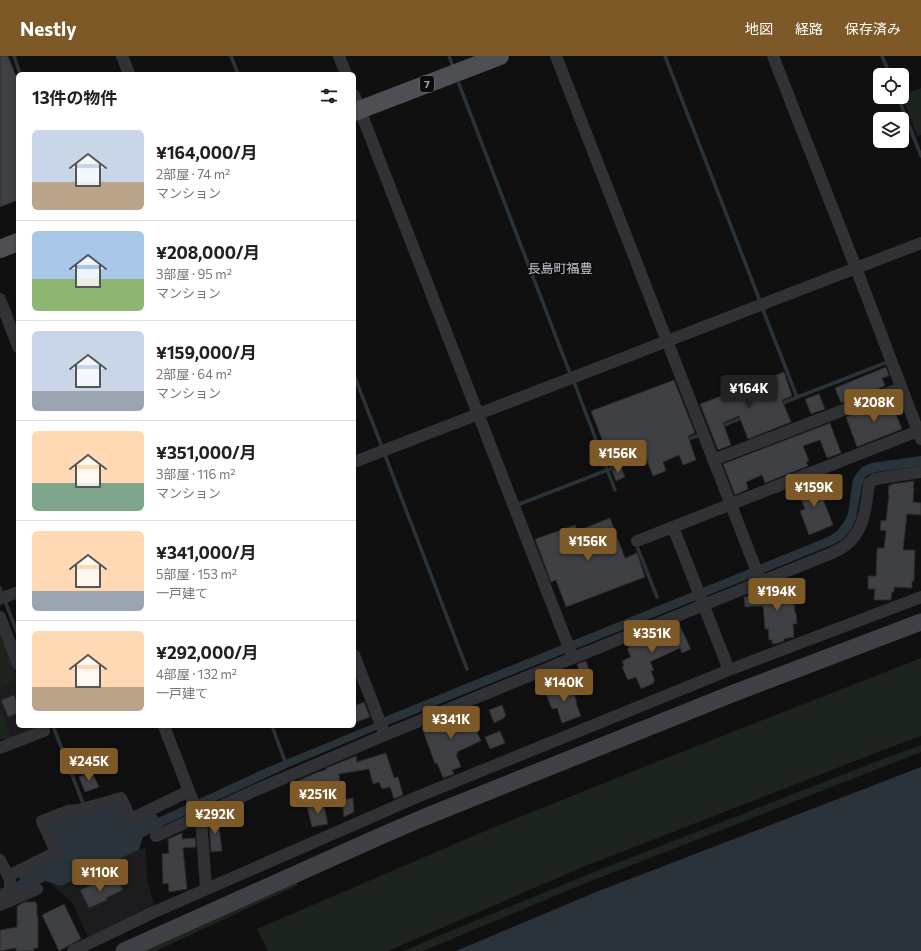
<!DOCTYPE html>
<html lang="ja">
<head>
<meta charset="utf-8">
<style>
	:root { --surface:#fff; --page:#f2f2f2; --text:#202124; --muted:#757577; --line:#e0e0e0; --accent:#7d5927 }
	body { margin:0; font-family:Commissioner,"Noto Sans JP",sans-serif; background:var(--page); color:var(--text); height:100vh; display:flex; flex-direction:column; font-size:15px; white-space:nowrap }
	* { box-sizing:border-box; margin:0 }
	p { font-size:13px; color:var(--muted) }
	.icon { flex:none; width:22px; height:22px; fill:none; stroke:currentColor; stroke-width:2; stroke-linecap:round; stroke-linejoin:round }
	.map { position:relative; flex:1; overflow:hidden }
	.details { position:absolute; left:16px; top:16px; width:340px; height:656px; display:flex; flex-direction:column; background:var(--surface); border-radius:6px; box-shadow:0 1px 3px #0004 }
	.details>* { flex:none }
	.controls { position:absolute; left:873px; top:12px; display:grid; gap:8px }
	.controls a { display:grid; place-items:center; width:36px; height:36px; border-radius:6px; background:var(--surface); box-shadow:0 1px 3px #0004; font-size:20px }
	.price { position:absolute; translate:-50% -34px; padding:0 9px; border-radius:4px; background:var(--accent); color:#fff; font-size:13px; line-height:26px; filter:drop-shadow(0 1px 2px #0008) }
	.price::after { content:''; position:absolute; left:50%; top:24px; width:12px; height:9px; margin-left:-6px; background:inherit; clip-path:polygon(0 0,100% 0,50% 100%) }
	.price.active { background:#222; color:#fff }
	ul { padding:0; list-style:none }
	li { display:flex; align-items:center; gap:12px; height:100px; padding:0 16px }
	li+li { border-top:1px solid var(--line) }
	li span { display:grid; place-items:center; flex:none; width:112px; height:80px; border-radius:6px; color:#555 }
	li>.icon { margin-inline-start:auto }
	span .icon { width:48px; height:48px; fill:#fffc; stroke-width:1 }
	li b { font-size:17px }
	h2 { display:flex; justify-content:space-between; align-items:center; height:48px; padding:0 16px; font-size:17px }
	header { display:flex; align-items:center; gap:24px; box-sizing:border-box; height:56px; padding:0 20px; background:var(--accent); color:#fff }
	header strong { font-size:19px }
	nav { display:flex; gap:22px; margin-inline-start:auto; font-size:14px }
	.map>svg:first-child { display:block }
	.built { fill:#1c1c1e }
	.green { fill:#1c241d }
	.water { fill:#2a3339 }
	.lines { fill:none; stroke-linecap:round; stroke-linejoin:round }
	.stream { stroke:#2a3339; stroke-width:3.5 }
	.building { fill:#3f4044; stroke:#2a2a2d }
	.street { stroke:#313236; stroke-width:12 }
	.secondary { stroke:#3f4146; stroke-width:17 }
	.primary { stroke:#4d4f55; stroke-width:18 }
	.labels { text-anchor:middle; stroke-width:3; stroke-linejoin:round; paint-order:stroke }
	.shield { fill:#0b0b0c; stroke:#747980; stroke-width:1 }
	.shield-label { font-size:10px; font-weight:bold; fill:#a1a8b2 }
	.quarter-label { font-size:13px; fill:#c2c6ce; stroke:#0b0b0c }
</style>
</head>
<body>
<header>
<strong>Nestly</strong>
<nav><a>地図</a><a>経路</a><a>保存済み</a></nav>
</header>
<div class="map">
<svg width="921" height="895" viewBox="0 0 921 895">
	<rect width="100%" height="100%" fill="#101011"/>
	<path class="built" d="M0,576l18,46v48h18l-2,4 -24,9h-10z
		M146,791l1,33 8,27 -67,30 -16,-35 -26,-22 15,6z"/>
	<path class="green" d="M921,32v47l-4,1 -15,-41z
		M0,576l18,46v10l-3,-6 -15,7z
		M921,602v78l-38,14 -300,117 -195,84h-120l-11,-22 228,-98 176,-71z
		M0,652l11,30 -1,1h-10z
		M921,689v7l-335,131 -163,68h-19l25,-11 160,-66 299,-117z
		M294,823l4,6 -142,66h-20z"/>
	<path class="water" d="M921,400v10l-45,6 -6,2 -5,3 -3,8 -6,34 -5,11 -8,9 -11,6 -444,180 -99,42 -127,59 1,2 -20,9 -4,13 -48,22v1l-12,6 -1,-1 -17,8 -15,-5 -22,10 -24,8v-10l20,-9 -2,-6 42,-21 -13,-30 73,-21 10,21 25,-11 3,6 108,-50 107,-44 14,-8 441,-179 9,-6 7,-9 4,-8 5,-35 4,-6 5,-6 9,-4z
		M921,711v184h-465l140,-59z"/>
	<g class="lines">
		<path class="stream" d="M14,0l6,18
			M231,0l7,18
			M449,0l3,8
			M665,0l95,245
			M882,0l8,19
			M459,28l112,292
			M898,41l23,59
			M763,254l34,87
			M354,319l28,72
			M574,326l41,108
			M780,348l105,-41
			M720,371l24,-10
			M685,384l12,-4
			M385,399l82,214
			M517,449l132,-51
			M638,493l19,48
			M0,532l18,47
			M53,670l30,77
			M272,670l14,38"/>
	</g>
	<path class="building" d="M0,0h8l10,25v119l-18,7z
		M886,311l3,9 -7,2 3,8 -44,17 -6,-15z
		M784,316l8,24 -10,4 9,22 -43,17 -9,-23 -16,7 8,22 -13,5 -18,-46z
		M674,324l21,53 -7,3 8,24 -13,5 -4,-10 -16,7 3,9 -13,5 -9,-23 -32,12 -21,-54z
		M819,338l6,15 -14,5 -6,-15z
		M890,344l12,29 -45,18 -11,-30z
		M830,367l11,30 -14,5 -7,-18 -17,6 6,15 -3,1 2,4 -43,17 -3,-8 -16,7 2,7 -13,6 -12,-31z
		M621,411l4,10 -9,4 -4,-10z
		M813,424l1,1 2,-1 17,45 -24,10 -9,-24 5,-2 -9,-22z
		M914,425l-1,7h1l-1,14 8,1v12l-14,-1 -4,36h12l-1,31h-2v7l-18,-1v5h-2l-1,8h-17l1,-11h-7v-13h8l1,-28h7l2,-17 -6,-1 1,-10 5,1 3,-27h-1l1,-9h3v-1z
		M610,462l15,40 12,-5 8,24 -79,30 -10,-27 -5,2 -16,-43 40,-14 2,6z
		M788,526l1,17 5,-1 1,15h1l1,11h-4l1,13 -10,2v2l-6,2 -6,1v-4h-3l-1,-11h-3l-2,-23 -18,1 -1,-10 28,-3v-8l7,-3z
		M679,568l12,25 -9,4 -2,-5 -30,14 4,8 -3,1 4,10h-2l1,2 -13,6 -5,-12 -8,3 -6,-13 2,-1 -2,-5 9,-4 -4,-8 2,-1 -2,-4 17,-7 2,2z
		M586,605l3,9 -9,3 -3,-9z
		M563,627l3,10 6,-3 5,12 -1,1 5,13 -19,7 -5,-15 -5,1 -6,-15 3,-1 -2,-4z
		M14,639l4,10v8l-10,4 -7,-17z
		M364,646l6,15 -16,6v-17z
		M502,649l4,11 -2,1v1l-10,5 -5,-13z
		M467,653l14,32 -24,11 1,2h-2l5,13 -9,3 2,4 -11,4 -6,-15 -2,1 -13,-36z
		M500,675l5,12 -15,6 -5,-12z
		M386,697l8,25 4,-1 5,18 -7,3 -2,1 -4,-12 -8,2 -3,-7 -6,2 -4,-15 -30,5 1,13 -15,1 -1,-7 -28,7 -1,-6 23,-10 8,-2v-2l30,-12 1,6z
		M92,716l7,15 -14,5 -6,-15z
		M353,742l1,14 -10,5 -2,-17z
		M323,747l5,21 -16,3 -5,-21z
		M213,762h5l4,33 -11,1 -2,-32z
		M182,777v6l13,-1 1,9 -13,1 4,41 -18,3 -1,-9 -5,1 -1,-30 7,-1 -1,-14z
		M118,824l5,10 -17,8 1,2 -18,8 -9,-18 18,-8 3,6z
		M25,846h11v2h1v13l1,-1v32h-4v3h-18v-3l-16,3v-21l17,-3v-21z
		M64,848l17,35 -22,12 -17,-36z"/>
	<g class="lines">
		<path class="street" d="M122,0l7,18
			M339,0l7,18
			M556,0l205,526
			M773,0l83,212 65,171
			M354,39l219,563
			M0,243l18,48
			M713,404l188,-72
			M354,406l567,-219
			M673,471l56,143
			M637,485l281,-110
			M0,543l18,-7
			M0,561l18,47
			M354,599l31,80
			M164,670l28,73 9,19 5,71
			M0,692l44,-17 -2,-5
			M156,780l44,-20 54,-25 131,-56 188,-77 259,-105c5,-2 10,-5 14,-8 19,-14 20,-40 23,-62l6,-4 46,-7
			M0,804l10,19v22
			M8,820l48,-24 -14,-31 26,-10 11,-1 42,-12 10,21 58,-28
			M0,849l37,-16
			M73,895l79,-38 265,-116 312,-127 192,-73"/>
		<path class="secondary" d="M124,895l259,-116 42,-18 309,-124 187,-71"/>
		<path class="primary" d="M354,56l146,-56
			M0,193l18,-7"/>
	</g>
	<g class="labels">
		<rect class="shield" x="420" y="20" width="14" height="16" rx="3"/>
		<g class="shield-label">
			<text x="427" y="32">7</text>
		</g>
		<g class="quarter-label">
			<text x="560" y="217">長島町福豊</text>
		</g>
	</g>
</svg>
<div class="controls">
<a><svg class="icon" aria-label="locate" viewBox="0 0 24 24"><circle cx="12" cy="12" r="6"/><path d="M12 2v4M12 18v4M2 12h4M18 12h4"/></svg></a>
<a><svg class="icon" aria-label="layers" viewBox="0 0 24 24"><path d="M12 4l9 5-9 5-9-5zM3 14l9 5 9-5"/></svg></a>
</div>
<b class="price active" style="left:749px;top:353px">¥164K</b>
<b class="price" style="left:874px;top:367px">¥208K</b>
<b class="price" style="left:618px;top:418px">¥156K</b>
<b class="price" style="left:814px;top:452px">¥159K</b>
<b class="price" style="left:588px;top:506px">¥156K</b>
<b class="price" style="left:777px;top:556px">¥194K</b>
<b class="price" style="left:652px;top:598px">¥351K</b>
<b class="price" style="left:564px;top:647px">¥140K</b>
<b class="price" style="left:451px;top:684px">¥341K</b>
<b class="price" style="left:89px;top:726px">¥245K</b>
<b class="price" style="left:318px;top:759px">¥251K</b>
<b class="price" style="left:215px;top:779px">¥292K</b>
<b class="price" style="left:100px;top:837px">¥110K</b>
<section class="details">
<h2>13件の物件<svg class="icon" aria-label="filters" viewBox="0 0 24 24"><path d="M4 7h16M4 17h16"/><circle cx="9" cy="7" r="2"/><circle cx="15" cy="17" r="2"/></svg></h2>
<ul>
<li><span style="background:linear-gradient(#c9d6e8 65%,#b9a48a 0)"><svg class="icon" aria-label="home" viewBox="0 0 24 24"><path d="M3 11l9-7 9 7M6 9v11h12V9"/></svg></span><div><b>¥164,000/月</b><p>2部屋 · 74 m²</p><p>マンション</p></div></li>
<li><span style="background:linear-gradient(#a9c7e8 60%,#8fb573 0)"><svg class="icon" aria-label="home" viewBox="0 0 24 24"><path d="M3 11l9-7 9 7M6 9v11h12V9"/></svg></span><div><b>¥208,000/月</b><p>3部屋 · 95 m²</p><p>マンション</p></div></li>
<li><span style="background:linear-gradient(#c9d6e8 75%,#9aa5b1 0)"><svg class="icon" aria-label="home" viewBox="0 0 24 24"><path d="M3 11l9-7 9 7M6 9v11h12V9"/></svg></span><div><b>¥159,000/月</b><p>2部屋 · 64 m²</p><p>マンション</p></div></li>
<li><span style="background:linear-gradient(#ffd9b3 65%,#7fa58c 0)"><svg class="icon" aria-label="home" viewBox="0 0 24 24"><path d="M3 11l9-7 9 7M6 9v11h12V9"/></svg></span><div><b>¥351,000/月</b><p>3部屋 · 116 m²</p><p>マンション</p></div></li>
<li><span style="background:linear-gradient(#ffd9b3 75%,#9aa5b1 0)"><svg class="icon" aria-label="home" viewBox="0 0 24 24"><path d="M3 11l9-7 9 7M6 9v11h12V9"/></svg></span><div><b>¥341,000/月</b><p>5部屋 · 153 m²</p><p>一戸建て</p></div></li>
<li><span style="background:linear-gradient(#ffd9b3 70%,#b9a48a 0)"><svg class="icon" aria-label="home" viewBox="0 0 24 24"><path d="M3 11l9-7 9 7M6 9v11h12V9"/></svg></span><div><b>¥292,000/月</b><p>4部屋 · 132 m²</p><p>一戸建て</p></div></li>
</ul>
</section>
</div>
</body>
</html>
